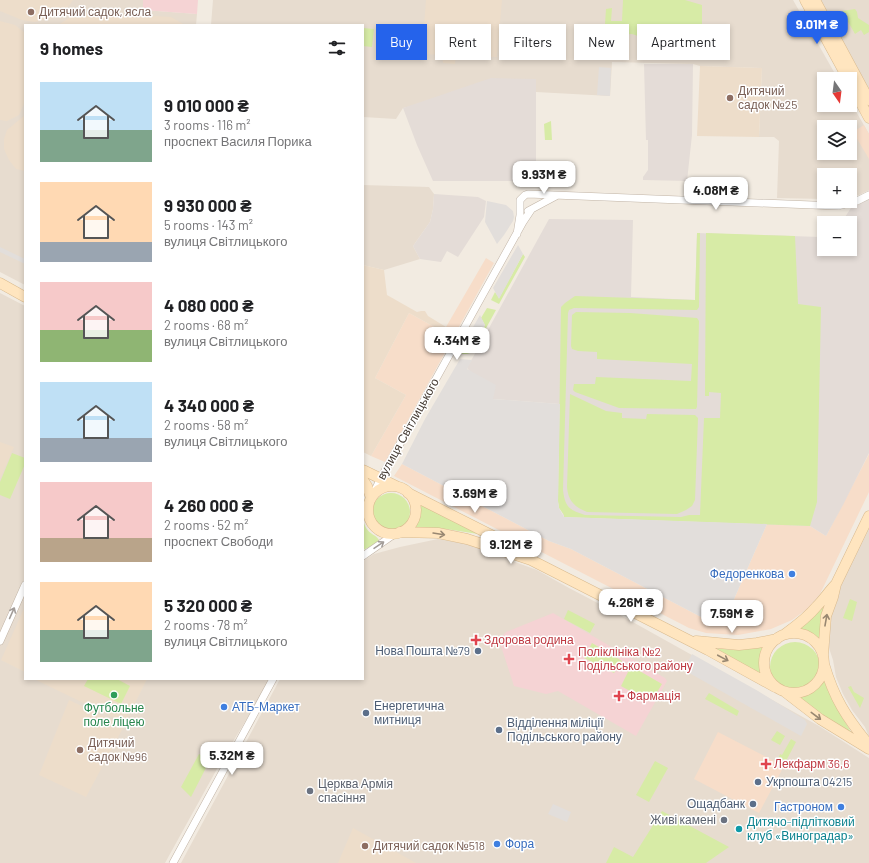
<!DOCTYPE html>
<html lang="en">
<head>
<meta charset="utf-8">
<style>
	:root { --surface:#fff; --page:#f2f2f2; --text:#202124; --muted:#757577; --accent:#2563eb }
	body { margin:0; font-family:Barlow,sans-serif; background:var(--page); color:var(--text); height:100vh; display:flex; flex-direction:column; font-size:15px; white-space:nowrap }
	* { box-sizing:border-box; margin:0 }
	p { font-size:13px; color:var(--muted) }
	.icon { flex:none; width:22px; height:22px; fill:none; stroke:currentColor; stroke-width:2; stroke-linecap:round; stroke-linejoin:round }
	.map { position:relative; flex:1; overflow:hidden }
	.panel { position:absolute; left:24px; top:24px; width:340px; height:656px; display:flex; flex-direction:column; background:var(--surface); border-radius:0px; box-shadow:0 2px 6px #0003 }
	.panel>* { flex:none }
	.hud { position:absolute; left:376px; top:24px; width:380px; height:36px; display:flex; gap:8px }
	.needle { width:26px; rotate:166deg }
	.buttons { position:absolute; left:817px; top:72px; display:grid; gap:8px }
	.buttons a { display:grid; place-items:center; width:40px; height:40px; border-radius:0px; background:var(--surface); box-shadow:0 2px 6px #0003; font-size:20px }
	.price { position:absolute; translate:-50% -34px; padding:0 9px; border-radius:8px; background:#fff; color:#222; font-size:13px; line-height:26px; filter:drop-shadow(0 1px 2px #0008) }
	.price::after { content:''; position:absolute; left:50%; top:24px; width:12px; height:9px; margin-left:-6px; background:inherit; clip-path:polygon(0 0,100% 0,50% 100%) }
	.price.current { background:var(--accent); color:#fff }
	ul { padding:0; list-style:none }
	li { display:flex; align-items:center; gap:12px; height:100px; padding:0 16px }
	li span { display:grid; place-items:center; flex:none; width:112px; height:80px; border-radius:0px; color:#555 }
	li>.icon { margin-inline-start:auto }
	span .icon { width:48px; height:48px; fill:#fffc; stroke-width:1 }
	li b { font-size:17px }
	h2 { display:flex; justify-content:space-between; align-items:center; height:48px; padding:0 16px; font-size:17px }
	.tag { padding:0 14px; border-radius:0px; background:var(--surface); box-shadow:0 2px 6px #0003; font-size:14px; line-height:36px }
	.tag.current { background:var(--accent); color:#fff }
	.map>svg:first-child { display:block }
	.residential { fill:#e7dccf; fill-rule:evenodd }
	.commercial { fill:#f7ddc9 }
	.industrial { fill:#e4dcd7 }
	.education { fill:#edddca }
	.medical { fill:#f5d3d4 }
	.green { fill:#d7eba6 }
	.parking { fill:#e2dedb }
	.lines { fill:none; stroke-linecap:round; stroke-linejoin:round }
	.street-casing { stroke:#c1b4a6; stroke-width:8 }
	.secondary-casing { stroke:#d9ba8e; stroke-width:11 }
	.street { stroke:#fff; stroke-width:7 }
	.secondary { stroke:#ffe5bf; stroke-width:10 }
	.oneway { stroke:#988771 }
	.oneway2 { stroke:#a29c98 }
	.education-dot { fill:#8d6e63; stroke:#fff; stroke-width:1.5 }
	.shop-dot { fill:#3f7fe0; stroke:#fff; stroke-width:1.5 }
	.health-dot { fill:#e0444e; stroke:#fff; stroke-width:1.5 }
	.service-dot { fill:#5c6f8a; stroke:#fff; stroke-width:1.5 }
	.leisure-dot { fill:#2e9e5b; stroke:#fff; stroke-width:1.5 }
	.worship-dot { fill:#6b7280; stroke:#fff; stroke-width:1.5 }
	.culture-dot { fill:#0f9aa8; stroke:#fff; stroke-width:1.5 }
	.labels { text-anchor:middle; stroke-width:3; stroke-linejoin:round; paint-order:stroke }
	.education-label { font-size:12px; fill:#785e54; stroke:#fff; text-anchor:start }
	.street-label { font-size:12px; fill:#443a32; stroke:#fff }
	.shop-label { font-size:12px; fill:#366cbe; stroke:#fff; text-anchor:end }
	.health-label { font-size:12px; fill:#be3a42; stroke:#fff; text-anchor:start }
	.service-label { font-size:12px; fill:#4e5e75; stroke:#fff; text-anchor:start }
	.leisure-label { font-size:12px; fill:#27864d; stroke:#fff }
	.worship-label { font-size:12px; fill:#5b616d; stroke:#fff; text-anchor:start }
	.culture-label { font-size:12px; fill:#0d838f; stroke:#fff; text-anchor:start }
</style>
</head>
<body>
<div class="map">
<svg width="869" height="863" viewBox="0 0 869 863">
	<rect width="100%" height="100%" fill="#f2ebe1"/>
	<path class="residential" d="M0,0h143v10l54,4 -1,11h-171v260l-25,-13z
		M213,0h580l45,79h-14v26h26v-4l19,33v56l-10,5 -9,2v-22h-26v24l-47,-1 2,-57 -5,-4h-15l3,-69 -62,-2 -7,-2 -81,-2 -2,34 -74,-4v-13l-133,29 -7,11 -33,-2v-92h-152zM824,127h26v26h-26z
		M815,0h54v101z
		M363,185l66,2 5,7 -1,15 -3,13 -17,24 7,13 -36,11 -21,-5z
		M0,293l25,13v275l-25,54z
		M869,516v221l-4,-10 -13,-17 -9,-16 -7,-17 -3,-17 -8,-24 1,-20z
		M438,539l35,6 21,7 21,10 22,8 32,18 44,23 206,115 50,32v105h-688l99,-184h83v-118l11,-7 26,-7z
		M25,588v91h246l-48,79 -58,105h-165v-219z"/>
	<path class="commercial" d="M864,125l5,9v25l-16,-27z
		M486,258l8,5 -109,199 -14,-6 35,-61 -31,-17 34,-65 31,17 6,-3z
		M869,454v38l-49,102 -13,15 -15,11 -21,9 -33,6 -32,-2 -17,-5 -295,-152 8,-12 147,77 22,8 132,69h5l16,4 43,-98 43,2 16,10z
		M718,732l66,34 -25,47 -65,-34z"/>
	<path class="industrial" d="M644,64h49l-1,71 -5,46 -44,-1v-3l5,-7v-30h-2z
		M491,78l45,1v102h-103l-16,-36 -14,-37z
		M434,194l44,3 8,4 -2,16 -26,40 -11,-6 -6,11 -21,-3 -7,-13 17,-24 3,-13z
		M869,198v255l-26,52 -17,31 -16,-10 -246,-9 -6,-16 2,-97 -67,-5 -26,-31 82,-149 84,1 -2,77 64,3 2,-67 123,4 4,1v11h26v-26h-9l10,-15z"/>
	<path class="education" d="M0,0h73l-5,7 -15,10 -18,5 -13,-2 -22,-9z
		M426,0h76l-5,57 -41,-1 -1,8 -12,-1 -1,-8 -20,-1z
		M79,12l92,5 14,8h-127z
		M0,21l15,4 10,8v68l-6,14 -12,6 -7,-1z
		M700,66l62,2 -3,69 -62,-1z
		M25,115v56l-9,-2 -7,-9 -5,-11v-10l3,-9z
		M363,265l21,5 3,25 30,17 4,-1h4l3,5 18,11 -6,3 -31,-17 -34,65 31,17 -35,61 -8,-4z
		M0,442l14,5 -14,32z
		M25,606v66l-24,-12z
		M34,679h113l-22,44z
		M69,700l55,26 -38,71 -47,-22z
		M353,828l63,35h-78z"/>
	<path class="medical" d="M143,0h55l-1,14 -54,-4z
		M553,613l112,65 2,3 -31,55 -78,-45 -12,3 -32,-8 -15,-46 7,-8z"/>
	<path class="green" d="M623,0h62l17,5v19l16,1 1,28 -4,4 -5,1 1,-6 -9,-1v6l-70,-23 -16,1 -11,-11 1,-15 6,-1 -1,13h11z
		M855,9l2,3 1,6 11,7v7l-5,3 -3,-5 -6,4 -13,-23z
		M363,28l11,1 -2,18 -9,-1z
		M551,121l1,19h-7l-1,-16z
		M697,233h3l-1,74 -2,3 -123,-2 -5,2 -1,3 -5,177c2,17 6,20 22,25l96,2 8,-2h11l4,-97h16l1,-25 -12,-1v4h-4l1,-163 89,3 3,68 23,3 -4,195 -7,24 -246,-9v-2l-5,-7 -1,-7 3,-194 4,-4 10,-7 120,4z
		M523,254l2,3 -26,47 -8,-4 4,-8 4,6z
		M487,308l9,2 -23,42 -6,2h-5l2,-5 7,1 14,-25 -4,-7z
		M576,312l54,1 67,5 2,3 -2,86 -1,2 -77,-1 -44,-16 -2,-2 1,-6h21l1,-7 95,4 1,-17 -95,-5v-7l-19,-1 -6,-2 -1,-3 1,-31z
		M570,394l36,17 16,2v5l24,1 1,-5 48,1 3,3 -3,82 -3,6 -6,4 -9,4 -90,-2c-13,-5 -19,-12 -20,-25z
		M12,453l13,5v6l-15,35 -10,-4v-13z
		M372 512a19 19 0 1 1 38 0a19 19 0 1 1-38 0Z
		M418,502l61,29 -1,3 -32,-5 -34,2c7,-10 9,-18 6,-29z
		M363,519c3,17 14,14 17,23l-17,8z
		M850,599l7,3 -5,19 -9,-3z
		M828,602l-7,44c-7,-11 -12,-13 -25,-17z
		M568,610l27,14 -5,9 -26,-14z
		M770 667a25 25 0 1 1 50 0a25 25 0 1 1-50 0Z
		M592,643l30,18 -8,12 -30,-15z
		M763,646l2,1c-5,10 -4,18 -2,28l-55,-27 28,2z
		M631,666l31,18 -9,15 -7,1 -25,-14z
		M88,679h29l13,7 -9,18 -37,-18z
		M822,680l3,1 7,18 20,35 -2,2 -55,-40c12,-1 21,-5 27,-16z
		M851,686l3,6 10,6 -4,10 -12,-21z
		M709,693l30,18 -2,5 -32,-17z
		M777,731l8,5 -5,9 -9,-5z
		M791,739l5,3 -10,19 -7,-4 1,-3 2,1z
		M199,754l11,6 -19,37 -10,-10z
		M655,761l13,7 -19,34 -13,-7z
		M662,811l67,36 -23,16h-100l8,-16 19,10z"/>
	<path class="parking" d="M599,67l12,1 -1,28 -13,-1z
		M487,201l19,4 7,6 1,6 -1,4 -9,14 -7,9 -12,-22z
		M518,245l5,9 -24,45 -6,-11z
		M0,247l25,12v5l-25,-12z
		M480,315l5,10 -14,26 -10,-3z
		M460,359l12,1 -5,9 29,16 -3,14 67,5 -2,97 1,7 5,9 203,7 -43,98 -16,-4h-5l-132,-69 -22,-8 -147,-77 23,-45z
		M692,654l66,37 47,29 2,4 -6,12 -117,-66z
		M553,804l18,8 -4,10 -19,-8z"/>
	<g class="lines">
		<g class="street-casing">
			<path id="street" d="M528,211l28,-15
				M517,234l3,-19v-15l5,-5 3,-1 310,12 19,-5 12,-6
				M371,498l10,-20 142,-256 8,-12
				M363,512l5,-9
				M363,556l33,-23
				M0,641l25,-56
				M173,863l100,-184"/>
		</g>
		<g class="secondary-casing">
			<path id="secondary" d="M805,0l43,79
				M815,0l54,100
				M850,83l19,35
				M0,283l25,14
				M363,470l33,16
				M363,480l4,6 4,12
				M368 510a24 24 0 1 1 48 0a24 24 0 1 1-48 0Z
				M408,493l99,50 14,10
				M400,532l38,1 29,6 64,21 177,90 67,37
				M764 663a30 30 0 1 1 60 0a30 30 0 1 1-60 0Z
				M785,634c11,-8 23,-17 32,-28 7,-7 12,-15 19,-22
				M696,641l43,4 18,-2 20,-4
				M823,655l3,-39 7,-19 3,-13 33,-68
				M824,664c10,34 22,53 45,81
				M785,692l35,27 49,30"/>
		</g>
		<use href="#street" class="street"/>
		<use href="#secondary" class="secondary"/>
	</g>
	<defs><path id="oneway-shaft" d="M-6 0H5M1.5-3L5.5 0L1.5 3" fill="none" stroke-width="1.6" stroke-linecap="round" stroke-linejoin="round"/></defs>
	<g class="oneway">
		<use href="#oneway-shaft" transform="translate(439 534) rotate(9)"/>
		<use href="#oneway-shaft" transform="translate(826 620) rotate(-80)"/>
		<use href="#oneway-shaft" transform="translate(723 658) rotate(28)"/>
		<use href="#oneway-shaft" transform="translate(816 716) rotate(37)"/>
	</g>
	<g class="oneway2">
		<use href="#oneway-shaft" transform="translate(379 545) rotate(-34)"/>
		<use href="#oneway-shaft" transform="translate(12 613) rotate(-66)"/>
	</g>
	<g class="education-dot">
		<circle cx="31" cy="12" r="4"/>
		<circle cx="730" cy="98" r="4"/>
		<circle cx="80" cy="750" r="4"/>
		<circle cx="365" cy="846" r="4"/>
	</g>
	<g class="shop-dot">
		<circle cx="792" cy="574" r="4"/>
		<circle cx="224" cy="707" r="4"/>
		<circle cx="841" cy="807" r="4"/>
		<circle cx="497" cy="844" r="4"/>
	</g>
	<g class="health-dot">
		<path d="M474 634h4v4h4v4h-4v4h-4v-4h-4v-4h4z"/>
		<path d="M567 653h4v4h4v4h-4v4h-4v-4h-4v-4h4z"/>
		<path d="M617 690h4v4h4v4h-4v4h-4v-4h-4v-4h4z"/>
		<path d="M764 758h4v4h4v4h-4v4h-4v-4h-4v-4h4z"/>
	</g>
	<g class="service-dot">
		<circle cx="478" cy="651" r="4"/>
		<circle cx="366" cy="713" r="4"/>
		<circle cx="499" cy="730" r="4"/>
		<circle cx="758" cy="782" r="4"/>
		<circle cx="753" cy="804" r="4"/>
	</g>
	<circle class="leisure-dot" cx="114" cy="695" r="4"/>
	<g class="worship-dot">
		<circle cx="310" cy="791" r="4"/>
		<circle cx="724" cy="820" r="4"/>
	</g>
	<circle class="culture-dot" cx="739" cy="829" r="4"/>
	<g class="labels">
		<g class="education-label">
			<text x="39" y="16">Дитячий садок, ясла</text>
			<text x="738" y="95">Дитячий<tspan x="738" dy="14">садок №25</tspan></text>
			<text x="88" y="747">Дитячий<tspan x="88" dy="14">садок №96</tspan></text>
			<text x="373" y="850">Дитячий садок №518</text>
		</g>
		<g class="street-label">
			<text transform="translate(408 429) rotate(-61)" y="4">вулиця Світлицького</text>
		</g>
		<g class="shop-label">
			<text x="784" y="578">Федоренкова</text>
			<text x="232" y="711" text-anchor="start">АТБ-Маркет</text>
			<text x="833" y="811">Гастроном</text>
			<text x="505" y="848" text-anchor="start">Фора</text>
		</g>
		<g class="health-label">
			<text x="484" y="644">Здорова родина</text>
			<text x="578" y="656">Поліклініка №2<tspan x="578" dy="14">Подільського району</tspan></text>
			<text x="627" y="700">Фармація</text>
			<text x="774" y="768">Лекфарм 36,6</text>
		</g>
		<g class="service-label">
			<text x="470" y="655" text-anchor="end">Нова Пошта №79</text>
			<text x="374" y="710">Енергетична<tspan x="374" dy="14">митниця</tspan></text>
			<text x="507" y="727">Відділення міліції<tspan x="507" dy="14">Подільського району</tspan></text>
			<text x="766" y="786">Укрпошта 04215</text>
			<text x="745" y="808" text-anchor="end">Ощадбанк</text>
		</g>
		<g class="leisure-label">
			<text x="114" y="712">Футбольне<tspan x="114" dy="14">поле ліцею</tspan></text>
		</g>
		<g class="worship-label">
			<text x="318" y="788">Церква Армія<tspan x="318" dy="14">спасіння</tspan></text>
			<text x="716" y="824" text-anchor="end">Живі камені</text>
		</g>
		<g class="culture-label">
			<text x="747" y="826">Дитячо-підлітковий<tspan x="747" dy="14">клуб «Виноградар»</tspan></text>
		</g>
	</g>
</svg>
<div class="buttons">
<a><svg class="needle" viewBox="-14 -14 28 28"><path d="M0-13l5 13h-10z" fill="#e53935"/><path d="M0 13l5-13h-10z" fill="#757577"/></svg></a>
<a><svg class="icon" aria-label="layers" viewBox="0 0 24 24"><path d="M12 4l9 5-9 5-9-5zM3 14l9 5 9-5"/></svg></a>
<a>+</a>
<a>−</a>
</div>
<b class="price current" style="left:817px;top:45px">9.01M ₴</b>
<b class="price" style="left:544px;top:195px">9.93M ₴</b>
<b class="price" style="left:716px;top:211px">4.08M ₴</b>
<b class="price" style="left:457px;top:361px">4.34M ₴</b>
<b class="price" style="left:475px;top:514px">3.69M ₴</b>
<b class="price" style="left:511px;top:565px">9.12M ₴</b>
<b class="price" style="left:631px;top:623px">4.26M ₴</b>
<b class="price" style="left:732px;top:634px">7.59M ₴</b>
<b class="price" style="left:232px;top:776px">5.32M ₴</b>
<div class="hud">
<a class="tag current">Buy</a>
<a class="tag">Rent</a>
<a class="tag">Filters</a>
<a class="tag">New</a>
<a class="tag">Apartment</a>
</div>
<section class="panel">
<h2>9 homes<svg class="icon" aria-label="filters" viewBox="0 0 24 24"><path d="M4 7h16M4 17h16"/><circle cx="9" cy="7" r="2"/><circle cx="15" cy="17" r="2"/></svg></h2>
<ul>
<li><span style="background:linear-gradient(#bfe0f5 60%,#7fa58c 0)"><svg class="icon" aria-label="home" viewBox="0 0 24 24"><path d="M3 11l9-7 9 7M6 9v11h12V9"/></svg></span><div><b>9 010 000 ₴</b><p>3 rooms · 116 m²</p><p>проспект Василя Порика</p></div></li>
<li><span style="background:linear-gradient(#ffd9b3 75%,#9aa5b1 0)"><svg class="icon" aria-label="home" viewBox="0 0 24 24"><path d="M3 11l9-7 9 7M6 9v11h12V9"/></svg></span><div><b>9 930 000 ₴</b><p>5 rooms · 143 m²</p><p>вулиця Світлицького</p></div></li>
<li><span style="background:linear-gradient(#f6c9c9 60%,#8fb573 0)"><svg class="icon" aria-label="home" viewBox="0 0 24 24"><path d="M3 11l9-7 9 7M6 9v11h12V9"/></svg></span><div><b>4 080 000 ₴</b><p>2 rooms · 68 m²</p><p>вулиця Світлицького</p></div></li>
<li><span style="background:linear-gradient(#bfe0f5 70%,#9aa5b1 0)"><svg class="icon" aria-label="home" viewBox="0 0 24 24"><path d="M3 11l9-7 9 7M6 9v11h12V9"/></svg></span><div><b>4 340 000 ₴</b><p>2 rooms · 58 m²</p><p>вулиця Світлицького</p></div></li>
<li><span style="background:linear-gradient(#f6c9c9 70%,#b9a48a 0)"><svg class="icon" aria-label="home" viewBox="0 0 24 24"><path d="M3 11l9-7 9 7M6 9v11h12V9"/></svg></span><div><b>4 260 000 ₴</b><p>2 rooms · 52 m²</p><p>проспект Свободи</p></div></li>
<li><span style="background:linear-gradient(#ffd9b3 60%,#7fa58c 0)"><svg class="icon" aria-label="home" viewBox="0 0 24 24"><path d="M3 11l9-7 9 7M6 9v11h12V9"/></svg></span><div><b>5 320 000 ₴</b><p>2 rooms · 78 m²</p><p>вулиця Світлицького</p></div></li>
</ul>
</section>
</div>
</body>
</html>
